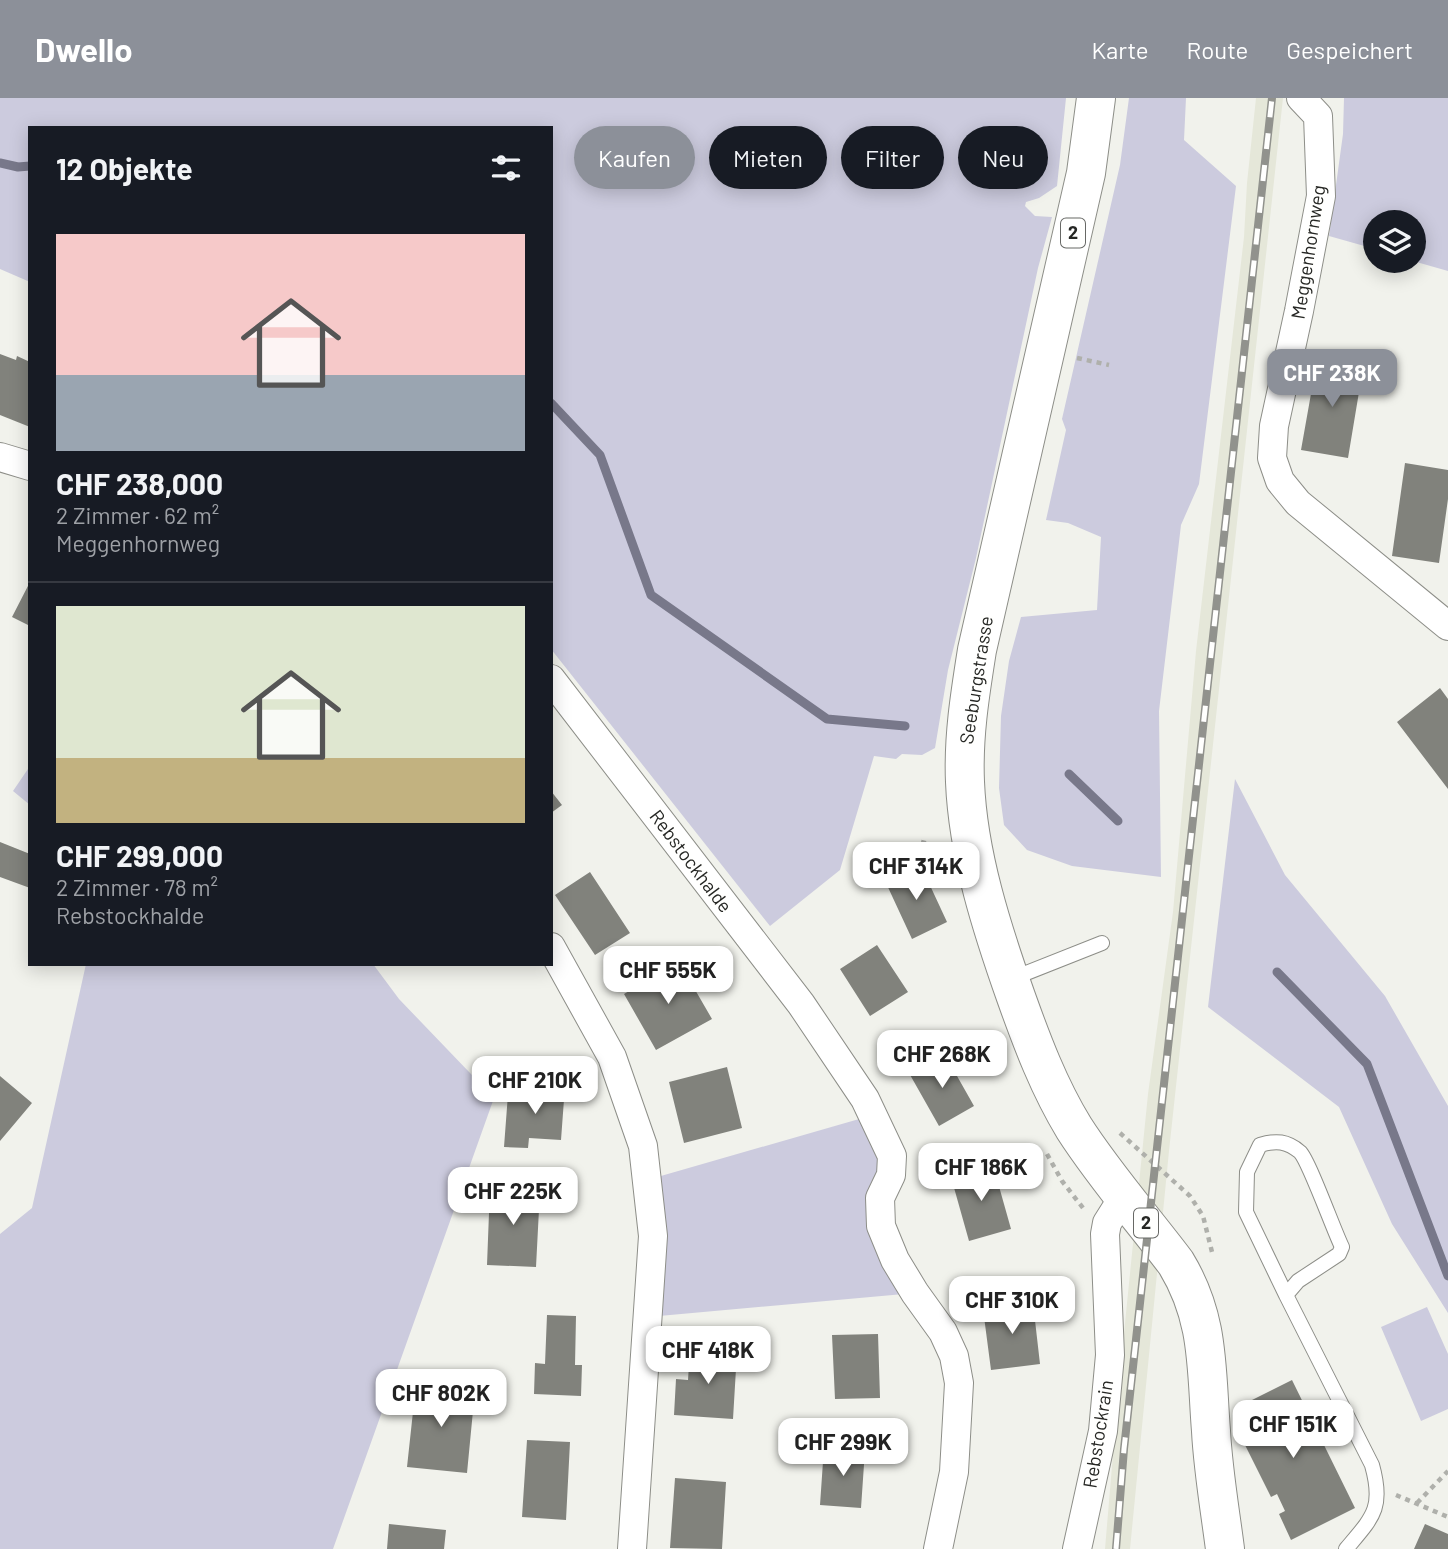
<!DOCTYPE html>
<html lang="de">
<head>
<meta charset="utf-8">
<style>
	:root { --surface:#171b24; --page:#242831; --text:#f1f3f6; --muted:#9ea1a6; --line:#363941; --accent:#8c9099 }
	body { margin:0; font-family:Barlow,sans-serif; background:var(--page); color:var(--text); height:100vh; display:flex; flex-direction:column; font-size:26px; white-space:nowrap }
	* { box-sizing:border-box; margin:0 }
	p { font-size:23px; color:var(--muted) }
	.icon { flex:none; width:38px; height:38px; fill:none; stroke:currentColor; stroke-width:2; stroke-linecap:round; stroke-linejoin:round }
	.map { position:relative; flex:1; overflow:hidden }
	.side { position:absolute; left:28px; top:28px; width:525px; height:840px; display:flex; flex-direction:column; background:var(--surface); border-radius:0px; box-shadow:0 4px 18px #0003 }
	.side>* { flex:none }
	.top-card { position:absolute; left:574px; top:28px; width:665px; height:63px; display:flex; gap:14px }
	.buttons { position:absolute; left:1363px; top:112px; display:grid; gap:14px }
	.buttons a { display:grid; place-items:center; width:63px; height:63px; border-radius:50%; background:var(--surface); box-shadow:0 4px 18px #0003; font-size:35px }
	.price { position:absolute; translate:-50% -60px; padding:0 16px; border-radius:14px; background:#fff; color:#222; font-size:23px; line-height:46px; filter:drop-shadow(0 2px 4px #0008) }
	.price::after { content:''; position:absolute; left:50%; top:42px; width:21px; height:16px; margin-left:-10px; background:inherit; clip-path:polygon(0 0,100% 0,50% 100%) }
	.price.active { background:var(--accent); color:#fff }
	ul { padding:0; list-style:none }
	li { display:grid; align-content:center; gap:14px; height:371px; padding:0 28px }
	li+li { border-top:2px solid var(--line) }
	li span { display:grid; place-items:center; height:217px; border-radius:0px; color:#555 }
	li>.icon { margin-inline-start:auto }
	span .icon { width:126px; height:126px; fill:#fffc; stroke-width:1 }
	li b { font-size:30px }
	h2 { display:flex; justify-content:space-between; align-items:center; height:84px; padding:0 28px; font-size:30px }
	.chip { padding:0 24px; border-radius:32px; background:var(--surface); box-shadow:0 4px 18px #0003; font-size:24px; line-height:63px }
	.chip.active { background:var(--accent); color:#fff }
	header { display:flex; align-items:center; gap:42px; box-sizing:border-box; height:98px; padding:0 35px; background:var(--accent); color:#fff }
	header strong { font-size:33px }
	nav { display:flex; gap:38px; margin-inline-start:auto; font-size:24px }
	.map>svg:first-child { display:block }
	.built { fill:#e5e7d9 }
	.green { fill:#cccbde }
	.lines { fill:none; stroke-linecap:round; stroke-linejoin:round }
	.stream { stroke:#78788a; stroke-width:9 }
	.building { fill:#81827c }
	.lane-casing { stroke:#8d8e88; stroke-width:16 }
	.street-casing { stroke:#8d8e88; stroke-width:30 }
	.primary-casing { stroke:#8d8e88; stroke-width:40 }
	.path { stroke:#afb0ab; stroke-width:4.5; stroke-dasharray:5 5; stroke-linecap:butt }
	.lane { stroke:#fff; stroke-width:14 }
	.street { stroke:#fff; stroke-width:28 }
	.primary { stroke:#fff; stroke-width:38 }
	.rail-casing { stroke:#91928d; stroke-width:8 }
	.rail { stroke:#fffffe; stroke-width:5; stroke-dasharray:16; stroke-linecap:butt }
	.labels { text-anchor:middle; stroke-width:5; stroke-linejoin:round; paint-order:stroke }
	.shield { fill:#fffffe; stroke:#676865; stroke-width:2 }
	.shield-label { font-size:18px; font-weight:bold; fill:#262724 }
	.street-label { font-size:19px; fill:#262724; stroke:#fffffe }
</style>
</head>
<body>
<header>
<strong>Dwello</strong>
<nav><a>Karte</a><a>Route</a><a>Gespeichert</a></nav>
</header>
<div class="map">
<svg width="1448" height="1451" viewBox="0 0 1448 1451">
	<rect width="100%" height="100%" fill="#f1f2ec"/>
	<path class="built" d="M1256,0h27l-114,1053 -39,398h-25l14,-166 29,-289 25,-182 23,-261 48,-414 3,-54z"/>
	<path class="green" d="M0,0h1066l-9,88 -18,12 -13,4 -1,4 10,10 17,1 -14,51 -62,290 -28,112 -13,78 -13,7 -20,-1 -6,5 -22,-3 -34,114 -70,56 -219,-277v-521h-521v154l-30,-13z
		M1129,0h57l-2,42 52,46 -37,298 -18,41 -22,186 2,166 -89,-11 -45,-16 -23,-25 -5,-37 2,-72 8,-55 12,-44 76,-7 4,-73 -33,-14 -22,-3 20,-90 -4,-11 58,-254z
		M1344,0h104v173l-35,-10 1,-39h-38l-1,27 -46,-13 14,-102z
		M30,668v39l-17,-14z
		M1235,681l50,96 100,121 63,110v207l-56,-89 -53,-117 -131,-100z
		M86,866h287l26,35 95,99 -161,451h-333v-315l32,-26z
		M873,1017l19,41 -12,42 35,95 -267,24 -1,-137z
		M1427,1209l21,47v55l-27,12 -40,-94z"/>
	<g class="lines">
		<path class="stream" d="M0,65l18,4 12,-1
			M551,305l49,52 51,140 176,124 78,7
			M1069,676l49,47
			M1277,874l90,92 81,212"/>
	</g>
	<path class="building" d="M0,256l16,6 1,-4 13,6v65l-30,-12z
		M1317,262l46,8 -15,90 -47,-8z
		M1405,365l43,7v29l-9,64 -47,-7z
		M30,484v44l-18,-9z
		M1440,590l8,11v90l-51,-67z
		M551,693l11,14 -11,8z
		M0,744l30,12v34l-30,-11z
		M921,768l26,56 -35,17 -26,-56z
		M590,774l40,61 -35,22 -40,-60z
		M877,847l31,47 -38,24 -30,-47z
		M679,864l33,57 -56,31 -32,-56z
		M944,955l30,53 -35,20 -30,-53z
		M727,969l15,61 -58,15 -15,-61z
		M0,978l32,27 -32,38z
		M534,986l31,2 -4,54 -32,-2 -1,10 -24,-1 4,-53 25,2z
		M993,1067l18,64 -42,12 -18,-64z
		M490,1089l50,3 -4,77 -49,-2z
		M1033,1205l7,61 -49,6 -8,-61z
		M547,1217l29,1 -1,49h7l-1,31 -47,-2 1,-31 10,1z
		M878,1236l2,64 -45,1 -3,-64z
		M690,1251l47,3 -4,67 -59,-4 2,-36 12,1z
		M1292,1282l63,128 -64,32 -12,-26 6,-3 -8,-17 -6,3 -34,-68 11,-27z
		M416,1286l59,6 -8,83 -60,-6z
		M527,1342l43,2 -4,78 -44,-3z
		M824,1349l41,3 -4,58 -41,-3z
		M675,1380l51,4 -4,67 -52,-1z
		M389,1426l57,6 -2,19h-57z
		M1425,1426l23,10v15h-34z"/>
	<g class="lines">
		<g class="lane-casing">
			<path id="lane" d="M1011,881l91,-36
				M1286,1197l-40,-83 1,-40 13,-27c16,-5 27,-4 40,7 9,9 34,79 42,95l-3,7 -41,27 -12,14 86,170c12,43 1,52 -26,84"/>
		</g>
		<g class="street-casing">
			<path id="street" d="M1301,0l17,18 3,80 -22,115 -25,115 -2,32 8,23 18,22 150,123
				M0,359l30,9
				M551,581l250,325 64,95 27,57 -1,19 -11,23 1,28 14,34 20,33 28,39 11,24 5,27 -5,89 -16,77
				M551,849l61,110 31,89 10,90 -21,313
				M1077,1451l26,-118 7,-76 -5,-121 2,-11 17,-27"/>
		</g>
		<g class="primary-casing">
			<path id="primary" d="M1096,0l-10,75 -109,477c-7,44 -14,87 -12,132 3,73 27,147 51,215 16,45 33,90 58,131 30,47 68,90 102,135 34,56 30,105 35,168 2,39 9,79 14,118"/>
		</g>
		<path class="path" d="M1077,260l32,7
			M921,744l17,4
			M1120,1035l70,63 13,20 10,40
			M1047,1056l15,27 21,27
			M1396,1397l52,22
			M1417,1405l31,-32"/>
		<use href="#lane" class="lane"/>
		<use href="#street" class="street"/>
		<use href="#primary" class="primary"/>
		<g class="rail-casing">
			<path id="rail" d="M1116,1451l8,-100 148,-1351"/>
		</g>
		<use href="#rail" class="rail"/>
	</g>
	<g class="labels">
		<g class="shield">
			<rect x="1061" y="120.5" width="24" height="29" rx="5"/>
			<rect x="1134" y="1110.5" width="24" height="29" rx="5"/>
		</g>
		<g class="shield-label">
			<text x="1073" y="141">2</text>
			<text x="1146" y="1131">2</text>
		</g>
		<g class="street-label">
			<text transform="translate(1308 154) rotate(-81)" y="7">Meggenhornweg</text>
			<text transform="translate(976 582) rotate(-81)" y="7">Seeburgstrasse</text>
			<text transform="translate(691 763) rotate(53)" y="7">Rebstockhalde</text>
			<text transform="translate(1098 1336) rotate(-81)" y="7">Rebstockrain</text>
		</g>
	</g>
</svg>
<div class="buttons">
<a><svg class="icon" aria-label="layers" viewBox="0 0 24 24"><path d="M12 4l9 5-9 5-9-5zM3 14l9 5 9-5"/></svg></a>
</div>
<b class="price active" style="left:1332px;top:311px">CHF 238K</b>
<b class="price" style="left:916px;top:804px">CHF 314K</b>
<b class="price" style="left:668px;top:908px">CHF 555K</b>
<b class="price" style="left:942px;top:992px">CHF 268K</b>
<b class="price" style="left:535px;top:1018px">CHF 210K</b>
<b class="price" style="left:981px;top:1105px">CHF 186K</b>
<b class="price" style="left:513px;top:1129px">CHF 225K</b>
<b class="price" style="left:1012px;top:1238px">CHF 310K</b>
<b class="price" style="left:708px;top:1288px">CHF 418K</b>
<b class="price" style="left:441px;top:1331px">CHF 802K</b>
<b class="price" style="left:1293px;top:1362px">CHF 151K</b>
<b class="price" style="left:843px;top:1380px">CHF 299K</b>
<div class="top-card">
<a class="chip active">Kaufen</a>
<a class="chip">Mieten</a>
<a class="chip">Filter</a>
<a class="chip">Neu</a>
</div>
<section class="side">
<h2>12 Objekte<svg class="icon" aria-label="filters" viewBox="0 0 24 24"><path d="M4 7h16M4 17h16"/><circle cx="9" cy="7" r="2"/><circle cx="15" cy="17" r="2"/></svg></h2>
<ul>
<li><span style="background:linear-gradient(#f6c9c9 65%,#9aa5b1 0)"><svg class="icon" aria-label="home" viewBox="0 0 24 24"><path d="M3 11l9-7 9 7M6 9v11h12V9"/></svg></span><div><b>CHF 238,000</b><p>2 Zimmer · 62 m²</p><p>Meggenhornweg</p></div></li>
<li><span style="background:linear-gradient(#dfe7d0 70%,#c2b280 0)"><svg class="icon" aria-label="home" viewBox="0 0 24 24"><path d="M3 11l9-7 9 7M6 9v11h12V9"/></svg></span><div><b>CHF 299,000</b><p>2 Zimmer · 78 m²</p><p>Rebstockhalde</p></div></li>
</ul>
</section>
</div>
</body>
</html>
